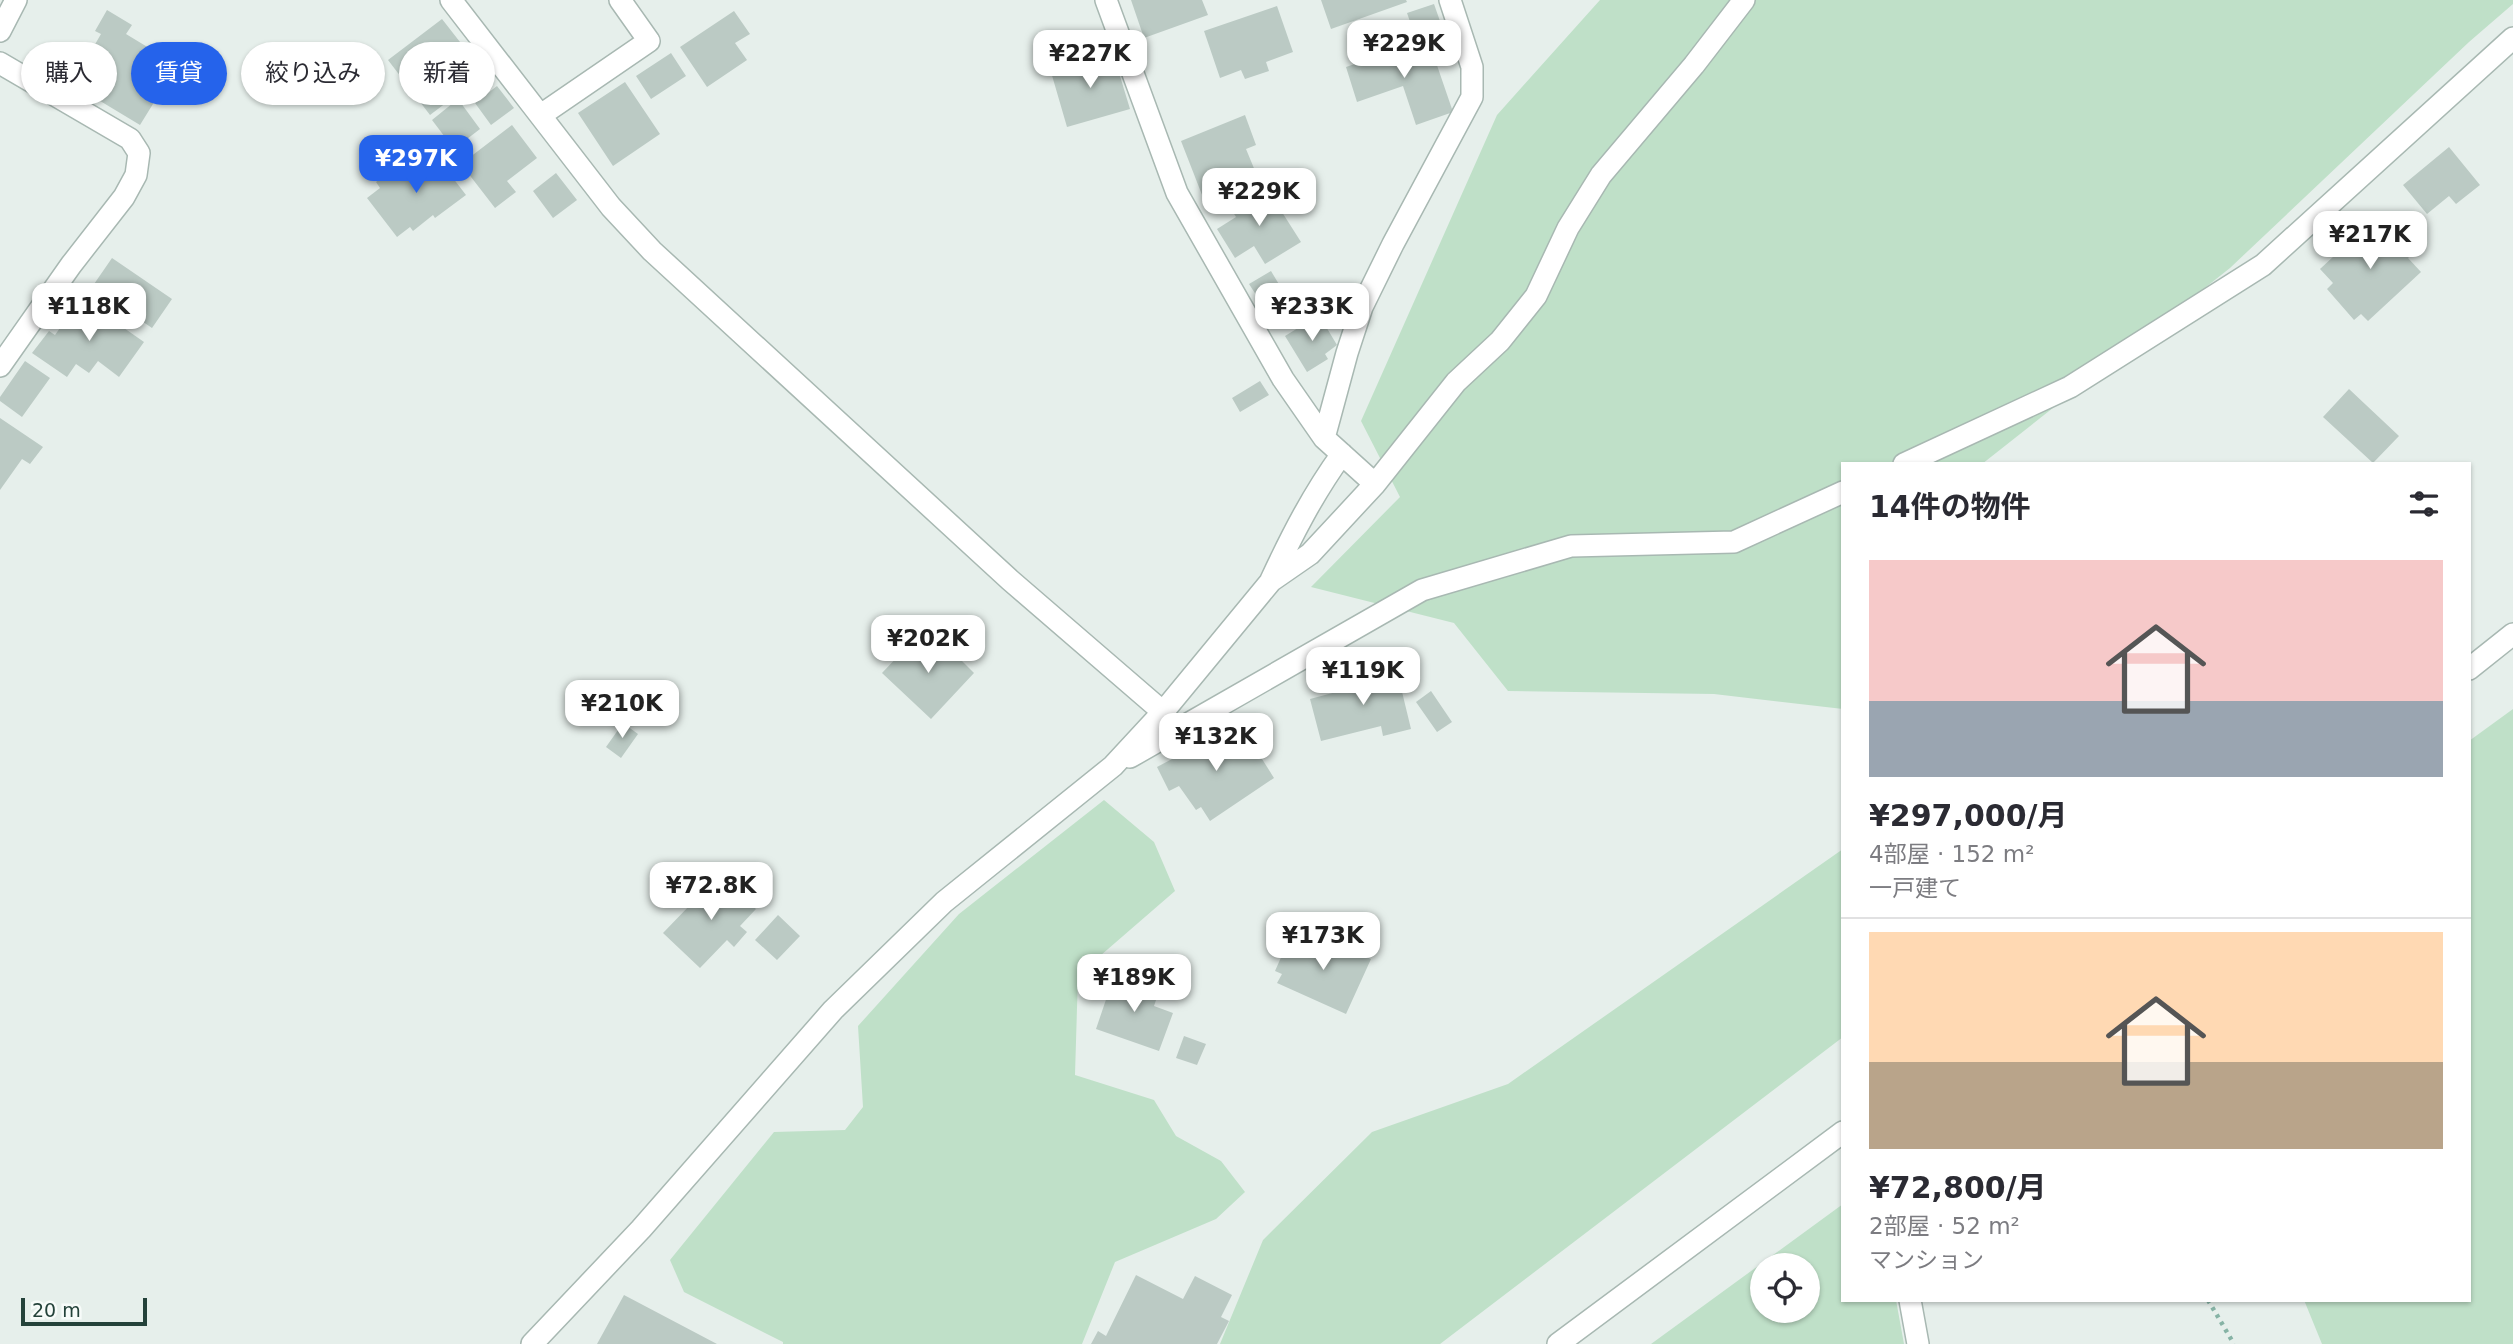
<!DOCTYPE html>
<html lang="ja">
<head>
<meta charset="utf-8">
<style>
	:root { --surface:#fff; --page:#f7f7f7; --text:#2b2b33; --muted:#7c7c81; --line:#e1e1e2; --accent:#2563eb }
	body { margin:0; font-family:"DejaVu Sans","Noto Sans JP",sans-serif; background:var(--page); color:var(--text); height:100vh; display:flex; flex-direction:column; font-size:26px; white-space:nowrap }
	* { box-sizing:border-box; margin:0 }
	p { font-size:23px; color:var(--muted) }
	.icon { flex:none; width:38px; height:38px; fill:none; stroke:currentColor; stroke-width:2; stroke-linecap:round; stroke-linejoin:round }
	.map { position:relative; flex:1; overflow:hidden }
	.sheet { position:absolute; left:1841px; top:462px; width:630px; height:840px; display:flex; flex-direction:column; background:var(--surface); border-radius:0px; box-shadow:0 2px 5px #0004 }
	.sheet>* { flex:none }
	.guide { position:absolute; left:21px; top:42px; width:665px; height:63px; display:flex; gap:14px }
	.buttons { position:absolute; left:1750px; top:1253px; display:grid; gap:14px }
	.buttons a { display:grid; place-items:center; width:70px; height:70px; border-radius:50%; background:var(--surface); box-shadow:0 2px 5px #0004; font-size:35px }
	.scale { position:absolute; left:21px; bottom:18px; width:126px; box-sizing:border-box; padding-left:7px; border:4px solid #24423a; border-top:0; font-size:19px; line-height:24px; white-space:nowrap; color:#24423a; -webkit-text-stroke:5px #f7fbf9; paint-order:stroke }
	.price { position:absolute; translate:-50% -60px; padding:0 16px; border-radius:14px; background:#fff; color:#222; font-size:23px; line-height:46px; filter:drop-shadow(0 2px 4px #0008) }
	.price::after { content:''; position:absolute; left:50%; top:42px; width:21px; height:16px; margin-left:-10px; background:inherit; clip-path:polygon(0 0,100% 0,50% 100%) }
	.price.active { background:var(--accent); color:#fff }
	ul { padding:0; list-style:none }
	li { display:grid; align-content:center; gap:14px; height:371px; padding:0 28px }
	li+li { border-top:2px solid var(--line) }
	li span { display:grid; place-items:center; height:217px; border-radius:0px; color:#555 }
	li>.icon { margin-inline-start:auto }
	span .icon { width:126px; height:126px; fill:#fffc; stroke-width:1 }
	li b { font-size:30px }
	h2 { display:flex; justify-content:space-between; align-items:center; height:84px; padding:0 28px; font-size:30px }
	.pill { padding:0 24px; border-radius:32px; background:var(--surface); box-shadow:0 2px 5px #0004; font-size:24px; line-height:63px }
	.pill.active { background:var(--accent); color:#fff }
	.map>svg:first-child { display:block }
	.green { fill:#bfe0c8; fill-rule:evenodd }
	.building { fill:#bbcac4 }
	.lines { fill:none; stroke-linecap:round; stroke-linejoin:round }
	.minor-casing { stroke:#a8b8b2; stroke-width:24 }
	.path { stroke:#86b3a5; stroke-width:4.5; stroke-dasharray:3.5 5; stroke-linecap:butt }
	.minor { stroke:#fff; stroke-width:21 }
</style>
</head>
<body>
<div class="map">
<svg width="2513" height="1344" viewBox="0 0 2513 1344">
	<rect width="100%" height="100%" fill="#e6efeb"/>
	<path class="green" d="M1600,0h913v4l-44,38 -239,226 -248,196h-139v245l-129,-15 -206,-3 -54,-68 -143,-36 89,-90 -39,-76 136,-306z
		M2513,709v635h-191l-18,-44h165v-559z
		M1104,800l50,42 21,49 -97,84 -3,100 79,25 22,36 45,25 24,31 -29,27 -101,43 -33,82h-299v-2l-99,-50 -14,-32 104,-128 71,-2 18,-23 -5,-81 101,-112z
		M1843,849v188l-403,307h-220l43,-104 109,-108 136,-48z
		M1843,1204v96h53l8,44h-253zM1762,1265h46v46h-46z"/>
	<path class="building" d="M1131,0h71l6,15 -64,23z
		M1321,0h85l1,2 -76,27z
		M1434,4l7,20 -27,9 -7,-20z
		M1277,6l16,46 -27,10 3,9 -24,8 -4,-9 -21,8 -16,-47z
		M107,10l25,15 -6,9 51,31 -37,60 -68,-41 29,-50 -6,-3z
		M734,11l16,23 -15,9 12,17 -40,27 -27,-40z
		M442,19l36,46 -13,10 6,9 -41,31 -42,-55z
		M1428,39l25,73 -37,13 -13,-39 -46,16 -11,-35z
		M671,53l15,23 -35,23 -15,-23z
		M1113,53l17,56 -63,18 -16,-55z
		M625,82l35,52 -47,32 -35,-53z
		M497,86l17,22 -23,17 -16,-22z
		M458,99l22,30 -26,20 -22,-29z
		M1245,115l11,30 -10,4 12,29 -54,22 -23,-59z
		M512,125l25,33 -30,23 9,11 -21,16 -34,-44z
		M2449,147l31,38 -24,19 -7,-8 -22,18 -24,-29z
		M428,152l5,6 3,-2 30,39 -31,23 -2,-3 -20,16 -3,-4 -13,10 -30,-39 13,-10 -4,-6 15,-11 4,6z
		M556,173l21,27 -24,18 -20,-27z
		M1266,187l35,55 -36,22 -11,-18 -19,12 -18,-29 19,-12 -5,-8z
		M2373,220l15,16 7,-6 19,22 -6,6 13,14 -53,49 -7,-7 -7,6 -27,-31 6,-6 -13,-14z
		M112,258l60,41 -20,29 -60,-41z
		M1271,271l12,20 -21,13 -13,-20z
		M81,298l63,44 -25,35 -21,-16 -9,12 -13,-9 -9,13 -35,-24 17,-22 6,4z
		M1319,315l18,30 -12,9 3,5 -21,13 -22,-36z
		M25,361l25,17 -28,39 -22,-16v-4z
		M1260,381l9,14 -29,17 -8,-14z
		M2349,389l50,47 -26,27 -50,-46z
		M0,418l43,29 -13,17 -8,-5 -22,31z
		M921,632l23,23 6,-6 24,24 -43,46 -49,-46z
		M1375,671l1,5 21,-5 14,58 -28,7 -2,-10 -60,15 -11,-42 41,-11 -3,-11z
		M1431,691l21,31 -15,10 -21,-30z
		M623,723l15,11 -17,24 -15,-11z
		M1234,726l12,24 -3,2 3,6 11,-7 17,27 -64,43 -9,-14 -5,3 -17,-24 -10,5 -12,-24z
		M719,875l37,34 -16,17 7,6 -13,15 -7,-7 -27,28 -37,-35z
		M778,915l22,21 -23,24 -22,-20z
		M1319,936l52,23 -25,55 -69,-31 5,-9 -7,-3 8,-18 7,3 9,-19 16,7z
		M1114,976l45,15 -5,15 19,7 -14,38 -63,-22z
		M1184,1036l22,8 -9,21 -21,-7z
		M1136,1275l47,24 12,-23 37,19 -11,22 8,4 -12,23h-126l7,-13 8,5z
		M624,1295l93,49h-120z"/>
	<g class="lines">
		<g class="minor-casing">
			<path id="minor" d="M451,0l160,207 41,44 358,329 153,132
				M1106,0l71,193 106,186 41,59 51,46
				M0,31l16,-31
				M0,63l130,76 9,14 -3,22 -12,22 -53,68 -71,101
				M541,115l108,-74 -29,-41
				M1324,438l23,-85 15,-46 31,-63 79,-147v-30l-22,-67
				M1904,464l166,-77 193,-122 250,-227
				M1271,580c21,-45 42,-86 71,-126
				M2469,669l44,-35
				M1130,757l292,-167 149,-44 163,-4 109,-50
				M1910,1300l8,44
				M532,1344l109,-115 192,-219 111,-108 169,-136 50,-54 108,-131 39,-27 65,-70 81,-102 44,-41 36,-45 32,-68 33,-53 93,-110 50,-65
				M1558,1344l285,-212"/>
		</g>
		<path class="path" d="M2208,1300l26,44"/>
		<use href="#minor" class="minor"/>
	</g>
</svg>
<div class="buttons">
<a><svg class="icon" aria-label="locate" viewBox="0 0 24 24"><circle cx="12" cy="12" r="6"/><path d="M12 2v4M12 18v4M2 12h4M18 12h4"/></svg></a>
</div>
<div class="scale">20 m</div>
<b class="price" style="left:1404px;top:80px">¥229K</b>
<b class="price" style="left:1090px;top:90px">¥227K</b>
<b class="price active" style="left:416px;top:195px">¥297K</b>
<b class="price" style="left:1259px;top:228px">¥229K</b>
<b class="price" style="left:2370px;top:271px">¥217K</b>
<b class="price" style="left:89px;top:343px">¥118K</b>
<b class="price" style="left:1312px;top:343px">¥233K</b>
<b class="price" style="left:928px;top:675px">¥202K</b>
<b class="price" style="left:1363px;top:707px">¥119K</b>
<b class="price" style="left:622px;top:740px">¥210K</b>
<b class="price" style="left:1216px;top:773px">¥132K</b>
<b class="price" style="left:711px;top:922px">¥72.8K</b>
<b class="price" style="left:1323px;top:972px">¥173K</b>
<b class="price" style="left:1134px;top:1014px">¥189K</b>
<div class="guide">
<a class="pill">購入</a>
<a class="pill active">賃貸</a>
<a class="pill">絞り込み</a>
<a class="pill">新着</a>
</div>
<section class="sheet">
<h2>14件の物件<svg class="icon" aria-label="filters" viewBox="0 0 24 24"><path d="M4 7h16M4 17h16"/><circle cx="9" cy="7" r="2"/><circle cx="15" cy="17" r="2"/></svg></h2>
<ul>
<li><span style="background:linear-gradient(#f6c9c9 65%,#9aa5b1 0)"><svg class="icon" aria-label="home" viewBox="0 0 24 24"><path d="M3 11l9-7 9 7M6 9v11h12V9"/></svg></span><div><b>¥297,000/月</b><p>4部屋 · 152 m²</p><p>一戸建て</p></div></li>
<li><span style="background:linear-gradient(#ffd9b3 60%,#b9a48a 0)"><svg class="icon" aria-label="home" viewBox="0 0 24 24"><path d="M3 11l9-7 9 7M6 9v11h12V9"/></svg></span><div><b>¥72,800/月</b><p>2部屋 · 52 m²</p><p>マンション</p></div></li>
</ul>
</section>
</div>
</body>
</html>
